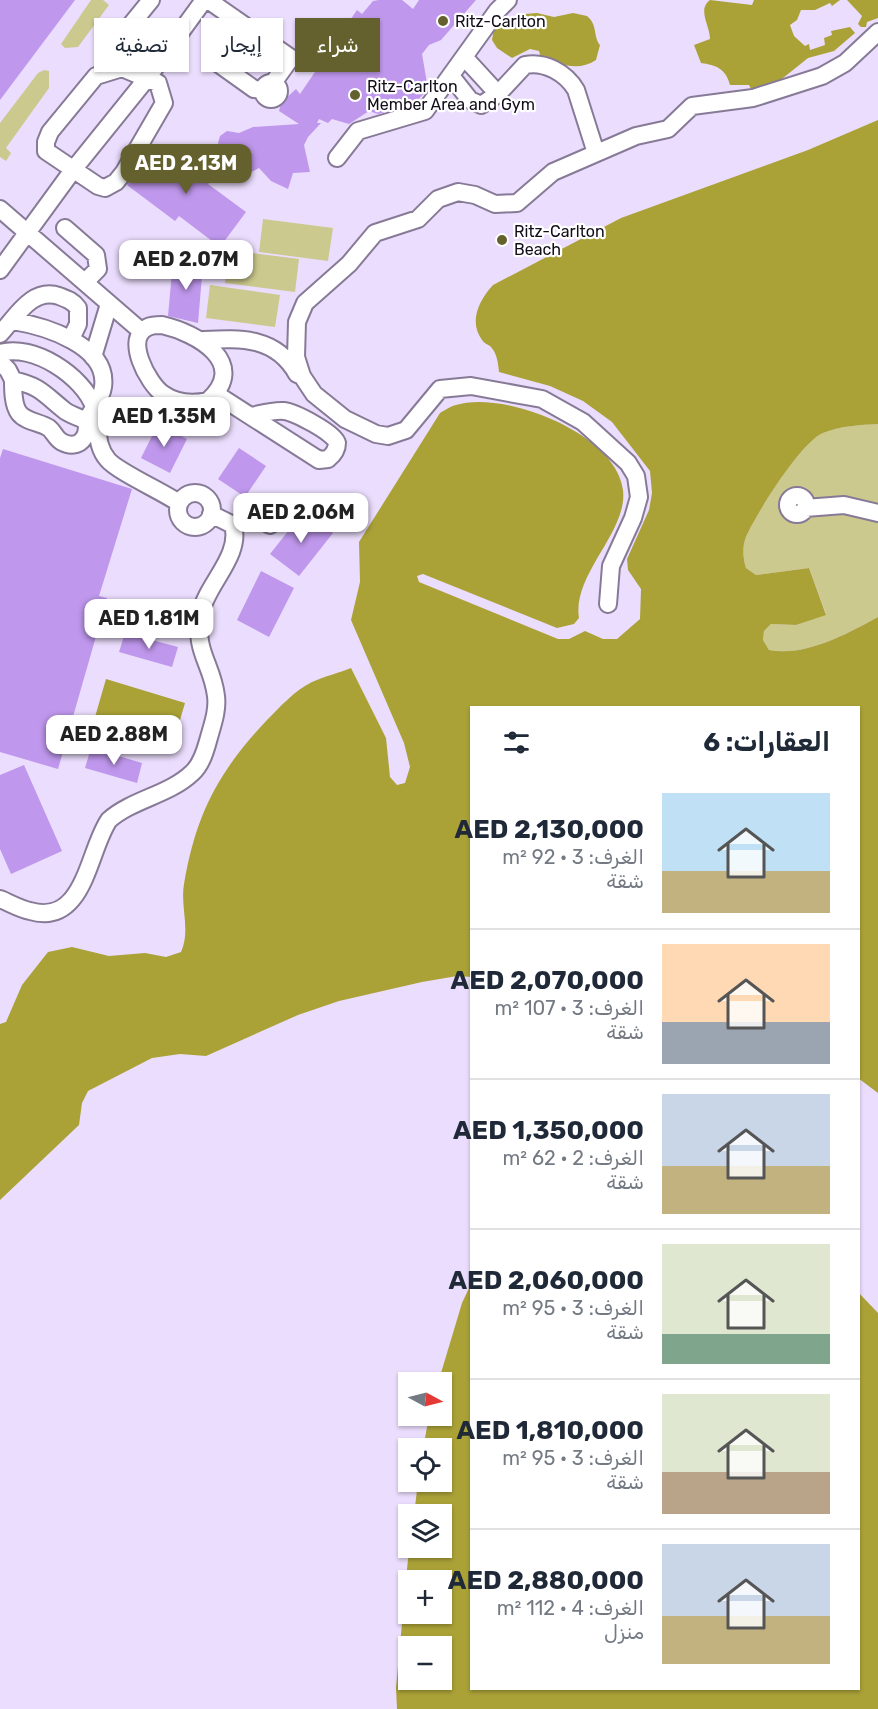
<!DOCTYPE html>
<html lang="ar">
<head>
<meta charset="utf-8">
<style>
	:root { --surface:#fff; --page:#f2f2f3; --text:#1f2937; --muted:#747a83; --line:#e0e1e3; --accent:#65612e }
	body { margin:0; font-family:Rubik,Cairo,sans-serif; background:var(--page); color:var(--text); direction:rtl; height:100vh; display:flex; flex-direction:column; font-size:22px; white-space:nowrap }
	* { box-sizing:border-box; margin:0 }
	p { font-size:20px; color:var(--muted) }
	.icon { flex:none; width:33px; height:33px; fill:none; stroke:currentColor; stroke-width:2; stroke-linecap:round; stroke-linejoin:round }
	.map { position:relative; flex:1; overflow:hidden; direction:ltr }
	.panel { position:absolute; left:470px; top:706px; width:390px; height:984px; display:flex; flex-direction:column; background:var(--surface); border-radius:0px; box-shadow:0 2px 4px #0004; direction:rtl }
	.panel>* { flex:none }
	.guide { position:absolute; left:18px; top:18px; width:362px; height:54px; direction:rtl; display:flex; gap:12px }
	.needle { width:39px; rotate:97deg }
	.tools { position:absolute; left:398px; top:1372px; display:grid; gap:12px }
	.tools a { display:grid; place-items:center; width:54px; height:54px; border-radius:0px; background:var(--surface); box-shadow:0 2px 4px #0004; font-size:30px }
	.price { position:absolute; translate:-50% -51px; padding:0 14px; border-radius:12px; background:#fff; color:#222; font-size:20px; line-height:39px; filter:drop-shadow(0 2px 3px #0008) }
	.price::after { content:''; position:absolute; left:50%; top:36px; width:18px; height:14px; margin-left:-9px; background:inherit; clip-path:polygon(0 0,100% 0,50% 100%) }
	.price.on { background:var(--accent); color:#fff }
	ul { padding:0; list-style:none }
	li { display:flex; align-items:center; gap:18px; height:150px; padding:0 30px }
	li+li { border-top:2px solid var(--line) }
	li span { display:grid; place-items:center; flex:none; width:168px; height:120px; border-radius:0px; color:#555 }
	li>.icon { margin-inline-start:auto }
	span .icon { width:72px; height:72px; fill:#fffc; stroke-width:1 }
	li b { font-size:26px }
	h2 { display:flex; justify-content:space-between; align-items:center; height:72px; padding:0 30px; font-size:26px }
	.pill { padding:0 21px; border-radius:0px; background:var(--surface); box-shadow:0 2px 4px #0004; font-size:21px; line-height:54px }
	.pill.on { background:var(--accent); color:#fff }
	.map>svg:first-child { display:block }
	.green { fill:#ccc98e }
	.water { fill:#aaa237; fill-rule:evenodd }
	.building { fill:#bf97ec }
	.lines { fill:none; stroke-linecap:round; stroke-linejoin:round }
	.minor-casing { stroke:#877a97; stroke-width:20 }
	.minor { stroke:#fff; stroke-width:16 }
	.poi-dot { fill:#65612e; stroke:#fff; stroke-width:2 }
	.labels { text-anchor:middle; stroke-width:4.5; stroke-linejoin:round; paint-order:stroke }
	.poi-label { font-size:16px; fill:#120d18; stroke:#fff; text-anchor:start }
</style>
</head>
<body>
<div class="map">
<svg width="878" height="1709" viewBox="0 0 878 1709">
	<rect width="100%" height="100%" fill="#ebddfd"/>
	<path class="green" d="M91,0h12l6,5 -31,42 -13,1 -4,-4z
		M44,70l5,1v17l-43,60 5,5 -5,8 -6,-4v-34l38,-50z
		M263,219l70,9 -5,33 -69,-9z
		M229,250l70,9 -4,33 -70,-9z
		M210,285l70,10 -5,32 -69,-9z
		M878,424v193c-31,17 -73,40 -109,33l-6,-10 1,-9 7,-7 25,1 30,-11 -17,-46 -53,7 -10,-7c-3,-10 -4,-21 0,-31 10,-23 55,-95 77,-104 17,-7 37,-8 55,-9z"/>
	<path class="water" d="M710,0l42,5 2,-5h86l-8,6 -2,-3 -15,7h-14l-4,10 -7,5 4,11 11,10 4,-2 1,6 15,-5 -1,-7 8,-3 -1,-4 19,-4 5,6 -21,18 -26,7 -35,28 -21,5 -3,-6h-19c-4,-16 -14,-20 -29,-22l-7,-18 16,-6c0,-14 -13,-29 0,-39z
		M847,0h31v18l-11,4 -1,5h-5l-3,-3 4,-8z
		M537,13l17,4 19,-4 14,3c11,9 6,21 13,29l-4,15c-18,12 -36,4 -55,-2l-2,-7 -9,-2 -18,9 -15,-10 -5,-8 2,-12 4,1 7,-7 20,-5v-3z
		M878,120v304c-18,1 -38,2 -55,9 -22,9 -67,81 -77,104 -4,10 -3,21 0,31l10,7 53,-7 17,47 -30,10 -25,-1 -7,7 -1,9 6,10c36,7 78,-16 109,-33v476l-20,-15v-370h-387v269l-14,-1 -35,6 -83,19 -41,14 -92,41 -26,-2 -28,4 -64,33 -6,12 -3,22 -79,75v-176l6,-2 16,-37 26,-33 24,-5 37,9 36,-3 21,4 15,-5c10,-22 -1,-45 3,-68 12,-70 34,-112 83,-164 13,-13 28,-30 45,-38 13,-6 27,-9 39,-14l35,70 4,39 7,8 8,-2 5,-16 -6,-24 -53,-123 9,-38 -1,-40 81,-129c5,-3 11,-7 16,-8 49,-15 161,29 167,85 5,42 -51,84 -44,128l-5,6 -17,4 -134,-54 -6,2 2,6 139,57h11l16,-8 18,8h14l23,-20 1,-30 -13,-19 -1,-11 22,-49 3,-17 -2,-22 -38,-49 -29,-21 -33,-15 -51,-14c-1,-10 -2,-19 -9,-26 -3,-2 -6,-3 -8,-6 -14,-19 -2,-41 11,-55l128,-67 187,-68z
		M106,679l79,24 -11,37 -79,-23z
		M471,1284v405h387v-397l20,21v396h-481l-1,-21 13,-140h32v-33h-27l4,-33h23v-33h-18l6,-33h12v-33h-3l24,-80zM408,1581h33v33h-33zM408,1647h33v33h-33z"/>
	<path class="building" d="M0,0h75l-75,100z
		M379,0h23l11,9 6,-9h57l-35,40 -12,5 -7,9 6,35 -13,14 -37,11 -9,-3 -20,13 -17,-5 -4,4 -9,-4 -2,4h4l-13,14 -4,8 6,27 -17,1 -5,16 -17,-8 -12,-13 -15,8 -7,-17 -9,-2 -7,-7 -3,-7 2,-7 7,-5 12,2 14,-6 46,-3 -20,-13 2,-8 15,-14 4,5 57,-84 5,4 11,-13z
		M157,144l55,36 -4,4 38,28 -26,35 -41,-31 -4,5 -48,-36z
		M173,261l30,3 -5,59 -30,-7z
		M158,424l29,15 -17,34 -29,-15z
		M239,448l27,18 -21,31 -27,-18z
		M3,449l129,40 -33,107 8,2 -49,171 -58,-17v-294z
		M304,511l29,22 -34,43 -29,-22z
		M261,571l33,17 -25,49 -32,-17z
		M125,633l53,14 -6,20 -53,-15z
		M91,748l51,15 -5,20 -52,-15z
		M24,765l38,86 -51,23 -11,-25v-74z"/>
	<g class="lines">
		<g class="minor-casing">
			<path id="minor" d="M208,0l83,58 -18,25
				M234,18l-21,28 -1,13 42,30 8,1
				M465,58l33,36
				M122,68l36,15 6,20 -40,69 -8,10 -11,6 -7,-2 -52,-35v-9l4,-10 46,-56z
				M107,71l9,-28 35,-43
				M451,76l19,24 11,5 17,-11 27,-29c20,-4 41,8 51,25l20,63
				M263 91a8 8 0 1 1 16 0a8 8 0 1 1-16 0Z
				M337,158l21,-27 67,-20 72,-100 11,-11
				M0,209l141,122
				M65,228l31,27 2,14 -13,13
				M0,270l73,-100 75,-93 56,-77
				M13,321c31,5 96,24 90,66 -1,10 -9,20 -14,29
				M162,325c35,8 88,38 46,76 -15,3 -31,3 -45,-7 -15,-10 -40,-57 -15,-67 4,-2 10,-2 14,-2z
				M0,334c16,-17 32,-47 59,-38 8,3 14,5 19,12v16l-7,15
				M204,340c38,-2 72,-3 93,34
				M0,353c33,-10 83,23 94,54 6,19 0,37 14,53 9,11 55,32 71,43
				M93,357l16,-53
				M0,362l8,8 5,10
				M13,380c27,6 31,14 51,30 6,5 15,7 22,11 4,15 -7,30 -24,21 -6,-3 -8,-10 -13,-14 -9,-6 -23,-6 -30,-15 -6,-8 -6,-23 -6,-33z
				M216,394l103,66 9,-1c5,-4 9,-10 9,-16 -2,-10 -43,-31 -53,-32 -11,-1 -23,3 -33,5
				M178 510a17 17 0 1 1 34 0a17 17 0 1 1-34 0Z
				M788 505a9 9 0 1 1 18 0a9 9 0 1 1-18 0Z
				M805,508l39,-3 34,8
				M233,525c15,-8 22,-9 37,0
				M608,604l3,-38 22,-48 6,-21 -3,-21 -8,-13 -45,-41 -41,-23 -71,-13 -31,3 -34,41 -18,6 -12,-2 -31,-15 -31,-25 -12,-18 -6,-19 1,-35 8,-19 44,-39 26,-31 43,-14 20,-20 20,-7 17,3 20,9 22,-1 36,-31 83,-36 32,-7 24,-23 61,-8 69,-22 23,-13 33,-31
				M0,899c10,4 20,10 30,12 55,16 58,-61 79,-91 24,-21 60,-25 83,-47 9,-8 13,-21 16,-32 4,-15 10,-30 8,-45 -4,-33 -23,-45 -15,-84 6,-28 41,-57 32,-87l-22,-11"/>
		</g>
		<use href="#minor" class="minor"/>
	</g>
	<g class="poi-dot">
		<circle cx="443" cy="21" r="6"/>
		<circle cx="355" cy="95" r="6"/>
		<circle cx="502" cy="240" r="6"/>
	</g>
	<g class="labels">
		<g class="poi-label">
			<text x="455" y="27">Ritz-Carlton</text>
			<text x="367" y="92">Ritz-Carlton<tspan x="367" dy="18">Member Area and Gym</tspan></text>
			<text x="514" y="237">Ritz-Carlton<tspan x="514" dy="18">Beach</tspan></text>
		</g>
	</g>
</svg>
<div class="tools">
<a><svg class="needle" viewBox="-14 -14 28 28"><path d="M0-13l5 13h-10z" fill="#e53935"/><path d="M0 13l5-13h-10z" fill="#747a83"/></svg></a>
<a><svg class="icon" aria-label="locate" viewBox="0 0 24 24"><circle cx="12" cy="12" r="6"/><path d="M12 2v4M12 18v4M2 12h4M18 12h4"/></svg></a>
<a><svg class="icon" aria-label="layers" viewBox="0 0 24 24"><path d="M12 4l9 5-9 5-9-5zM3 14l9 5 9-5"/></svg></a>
<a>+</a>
<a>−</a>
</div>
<b class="price on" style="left:186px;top:195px">AED 2.13M</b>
<b class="price" style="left:186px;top:291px">AED 2.07M</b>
<b class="price" style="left:164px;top:448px">AED 1.35M</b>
<b class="price" style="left:301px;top:544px">AED 2.06M</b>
<b class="price" style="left:149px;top:650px">AED 1.81M</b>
<b class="price" style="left:114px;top:766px">AED 2.88M</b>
<div class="guide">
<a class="pill on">شراء</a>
<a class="pill">إيجار</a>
<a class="pill">تصفية</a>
</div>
<section class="panel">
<h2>العقارات: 6<svg class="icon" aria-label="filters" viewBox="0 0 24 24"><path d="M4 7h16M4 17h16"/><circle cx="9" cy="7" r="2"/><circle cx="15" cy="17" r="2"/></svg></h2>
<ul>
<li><span style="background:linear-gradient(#bfe0f5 65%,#c2b280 0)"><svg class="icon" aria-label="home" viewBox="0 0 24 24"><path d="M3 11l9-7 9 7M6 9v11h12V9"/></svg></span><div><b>AED 2,130,000</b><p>الغرف: 3 · 92 m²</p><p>شقة</p></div></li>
<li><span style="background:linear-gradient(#ffd9b3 65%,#9aa5b1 0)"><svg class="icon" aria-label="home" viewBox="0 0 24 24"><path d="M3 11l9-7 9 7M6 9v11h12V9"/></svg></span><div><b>AED 2,070,000</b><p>الغرف: 3 · 107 m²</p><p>شقة</p></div></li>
<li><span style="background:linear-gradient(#c9d6e8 60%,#c2b280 0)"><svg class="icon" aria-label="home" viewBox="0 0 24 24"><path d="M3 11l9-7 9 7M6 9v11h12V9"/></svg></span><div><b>AED 1,350,000</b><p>الغرف: 2 · 62 m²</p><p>شقة</p></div></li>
<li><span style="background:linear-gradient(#dfe7d0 75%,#7fa58c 0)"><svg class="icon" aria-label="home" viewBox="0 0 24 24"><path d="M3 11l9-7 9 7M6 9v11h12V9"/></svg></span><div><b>AED 2,060,000</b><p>الغرف: 3 · 95 m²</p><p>شقة</p></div></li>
<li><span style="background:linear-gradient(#dfe7d0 65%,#b9a48a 0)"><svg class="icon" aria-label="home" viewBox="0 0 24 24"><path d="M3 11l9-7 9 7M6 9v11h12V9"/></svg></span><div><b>AED 1,810,000</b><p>الغرف: 3 · 95 m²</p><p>شقة</p></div></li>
<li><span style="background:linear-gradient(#c9d6e8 60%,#c2b280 0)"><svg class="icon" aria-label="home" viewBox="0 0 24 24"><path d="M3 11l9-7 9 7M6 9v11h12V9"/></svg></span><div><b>AED 2,880,000</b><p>الغرف: 4 · 112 m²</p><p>منزل</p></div></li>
</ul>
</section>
</div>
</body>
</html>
